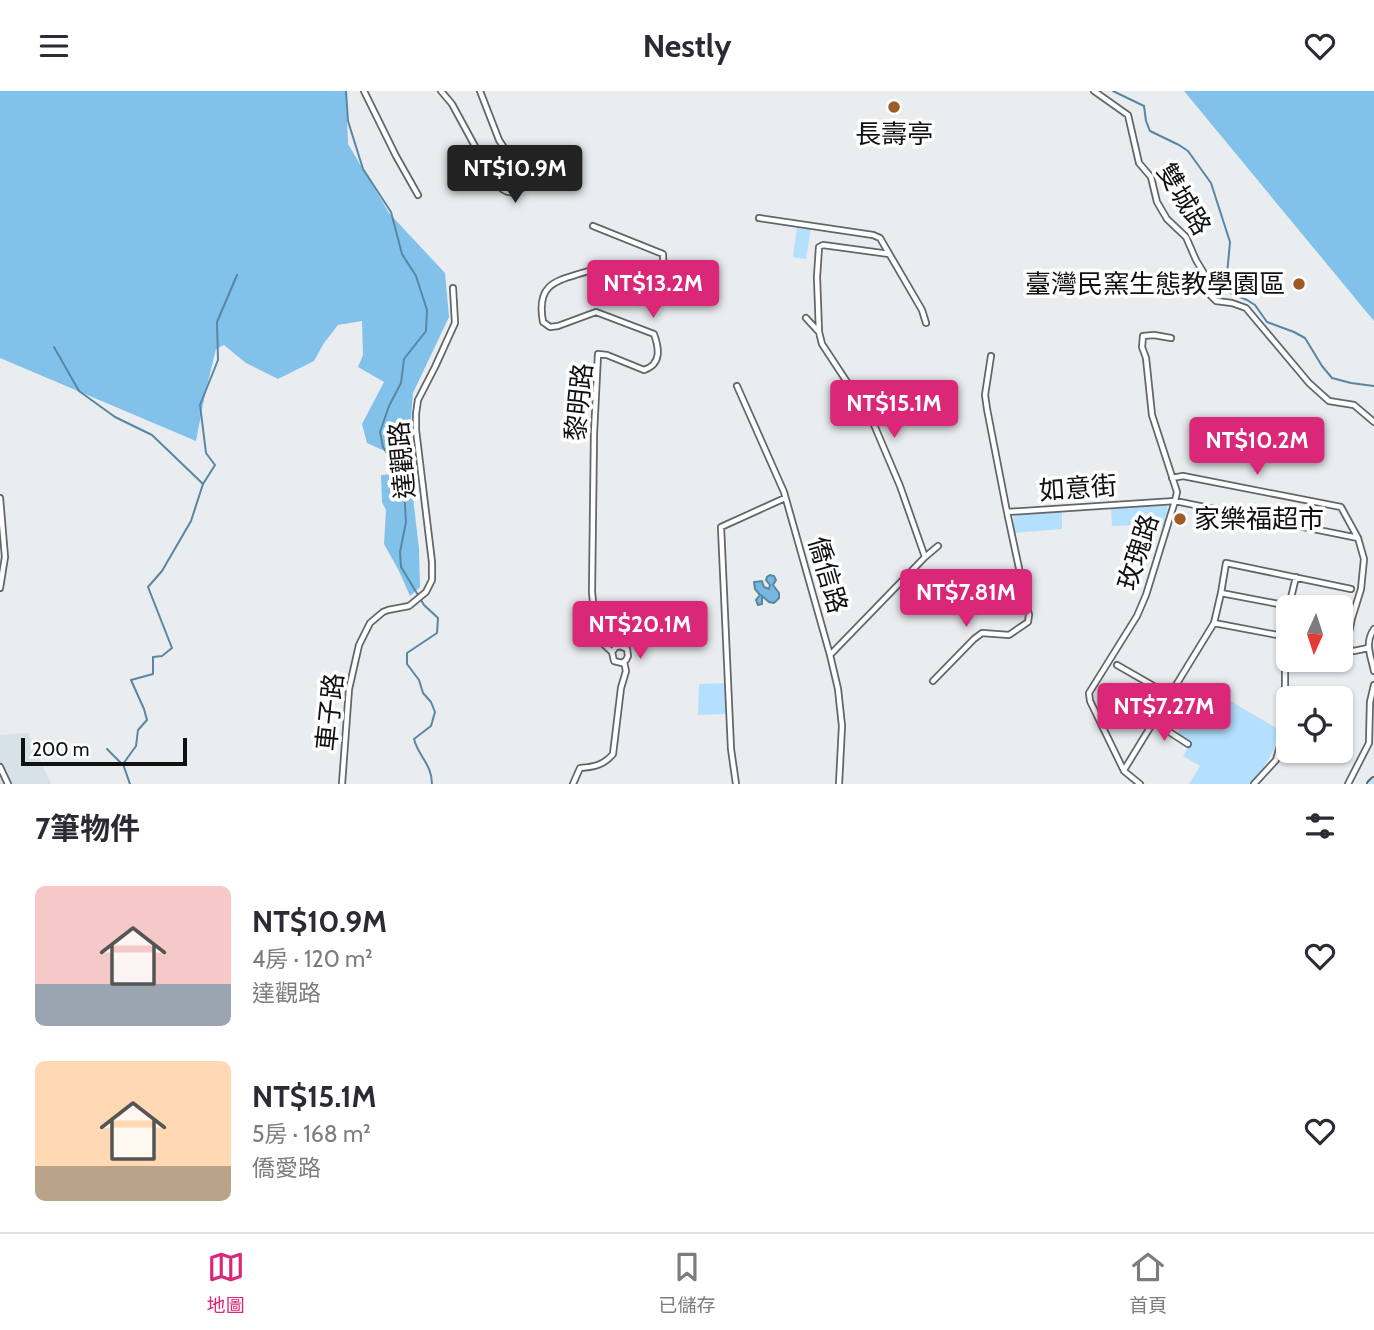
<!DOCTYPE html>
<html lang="zh-TW">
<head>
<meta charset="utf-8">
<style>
	:root { --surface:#fff; --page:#f7f7f7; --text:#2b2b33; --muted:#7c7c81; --line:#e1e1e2; --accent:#db2777 }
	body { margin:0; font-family:Cabin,"Noto Sans TC",sans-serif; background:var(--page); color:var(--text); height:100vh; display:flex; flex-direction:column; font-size:26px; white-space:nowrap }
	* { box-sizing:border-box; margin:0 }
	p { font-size:23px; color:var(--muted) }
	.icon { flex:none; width:38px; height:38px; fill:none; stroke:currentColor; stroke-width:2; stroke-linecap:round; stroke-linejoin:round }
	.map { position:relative; height:693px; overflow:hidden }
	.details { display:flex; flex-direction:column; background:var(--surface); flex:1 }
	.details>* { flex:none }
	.needle { width:46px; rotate:183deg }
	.tools { position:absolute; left:1276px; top:504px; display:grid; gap:14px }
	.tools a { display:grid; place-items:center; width:77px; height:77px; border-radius:10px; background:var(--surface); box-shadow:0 2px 5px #0004; font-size:35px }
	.scale { position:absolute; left:21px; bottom:18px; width:166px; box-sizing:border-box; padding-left:7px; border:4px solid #101112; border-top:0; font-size:19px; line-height:24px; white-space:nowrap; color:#101112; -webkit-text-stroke:5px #fff; paint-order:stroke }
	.price { position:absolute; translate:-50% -60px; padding:0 16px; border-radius:7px; background:var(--accent); color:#fff; font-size:23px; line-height:46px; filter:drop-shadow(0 2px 4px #0008) }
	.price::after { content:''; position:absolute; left:50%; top:42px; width:21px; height:16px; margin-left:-10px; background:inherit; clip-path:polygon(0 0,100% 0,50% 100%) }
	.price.current { background:#222; color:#fff }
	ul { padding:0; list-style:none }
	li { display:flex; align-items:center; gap:21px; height:175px; padding:0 35px }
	li span { display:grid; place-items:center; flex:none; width:196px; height:140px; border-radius:10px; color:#555 }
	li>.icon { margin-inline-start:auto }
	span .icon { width:84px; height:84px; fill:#fffc; stroke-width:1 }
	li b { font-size:30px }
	h2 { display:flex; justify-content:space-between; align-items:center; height:84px; padding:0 35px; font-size:30px }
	header { display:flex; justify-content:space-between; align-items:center; height:91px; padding:0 35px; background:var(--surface); font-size:32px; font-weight:700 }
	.tab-bar { display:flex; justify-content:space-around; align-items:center; height:98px; border-top:2px solid var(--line); background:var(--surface); font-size:19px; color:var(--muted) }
	.tab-bar a { display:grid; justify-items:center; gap:4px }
	.tab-bar .current { color:var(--accent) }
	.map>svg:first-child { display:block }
	.built { fill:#d6e1e8 }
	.green { fill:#b4e0fd }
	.forest { fill:#82c2ea }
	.water { fill:#78b8e0; stroke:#5986a2; stroke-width:2 }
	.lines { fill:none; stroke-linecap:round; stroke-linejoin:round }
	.stream { stroke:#5986a2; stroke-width:2 }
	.street-casing { stroke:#636668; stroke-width:8 }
	.secondary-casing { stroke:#636668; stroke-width:10 }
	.street { stroke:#fff; stroke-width:4.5 }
	.secondary { stroke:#bce3f7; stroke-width:6 }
	.poi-dot { fill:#9d5c27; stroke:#fff; stroke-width:2.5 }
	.labels { text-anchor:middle; stroke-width:7; stroke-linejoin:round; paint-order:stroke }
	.poi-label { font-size:26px; fill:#101112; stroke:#fff }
	.street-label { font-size:26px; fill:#101112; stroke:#fff }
</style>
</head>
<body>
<header><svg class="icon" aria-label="menu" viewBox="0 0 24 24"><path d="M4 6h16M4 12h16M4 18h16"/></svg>Nestly<svg class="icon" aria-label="heart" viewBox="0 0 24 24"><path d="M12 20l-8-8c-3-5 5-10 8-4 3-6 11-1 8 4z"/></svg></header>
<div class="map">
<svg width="1374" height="693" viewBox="0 0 1374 693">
	<rect width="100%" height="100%" fill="#e9edef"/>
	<path class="built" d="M28,642l23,51h-51v-49z"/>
	<path class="green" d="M797,135l14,2 -5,31 -13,-2z
		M1167,414l1,6 -4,15 -11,-3 -5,15h-11l-1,-13 -24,1 -1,-18z
		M1062,420v18l-48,4 -1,-15 2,-3z
		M725,592l1,31 -28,1 1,-31z
		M1227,608l51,30c-3,25 -12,37 -29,55h-60l11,-18 -17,-10 8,-14 -14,-8 7,-12 4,3 5,-9 5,3 11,-17 11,7z"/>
	<path class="forest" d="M0,0h346l2,53 41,69 56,60 4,44 -36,76 -5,61 11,95 1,38 -10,9 -11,-25 -15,-27 2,-34 -4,-8 -1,-27 14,-1 -8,-22 -20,-9 -5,-19 22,-42 -26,-15 5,-12 -1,-34 -24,4 -14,18 -10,18 -36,18 -32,-16 -22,-18 -8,4 -11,45 -9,47 -196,-83z
		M1184,0h190v230l-5,-6z"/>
	<path class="water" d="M770,484l4,1 2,4 -3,5 6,8v5l-5,5 -5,-1 -7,-6v8l-4,1 -2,-5 4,-5 -5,-6 -1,-7 8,-1 2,6 5,2 1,-4 -4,-5 1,-3z"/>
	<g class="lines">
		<path class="stream" d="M346,0l2,30 15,48 28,43 11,42 14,22 11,34 -1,21 -22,28 -3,24 -12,23 -9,26 3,15 13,21 8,20 2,34 -6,30 1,15 17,28
			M1113,0l31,15 2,15 4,10 29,14 9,6 23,32 19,59 -4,43 4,8 17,7 8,5 12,17 27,10 11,6 17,28 10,12 19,5 23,3
			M54,256l25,44 36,26 37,18 50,48
			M421,509l3,5 14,13 -1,15 -30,20v11l12,16 4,13 8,9 4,10 -4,14 -17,13c4,17 18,25 18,45
			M107,658l14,14
			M130,693l-7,-20 13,-18 2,-16 9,-10 -3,-11 -13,-29 22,-6v-17l9,-1 10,-8 -24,-61 14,-16 29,-50 12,-37 12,-19 -9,-12 -6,-48 18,-45 -1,-38 20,-47"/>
		<g class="street-casing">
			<path id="street" d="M364,0l32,65 22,39
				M441,0l11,13 43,79c9,9 16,13 27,5v-13l-23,-35 -19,-49
				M1094,0l34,24 11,48 12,14 6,25 10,17 19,18 10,23 9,15 5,20 6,6 16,2 14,5 63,75 20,18 25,4 20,17
				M759,127l114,17 7,3 42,72 4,13
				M593,135l70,28c0,13 5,32 -9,38l-60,-23c-33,12 -59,10 -51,53l7,5 8,-1 38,-14 58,22c5,14 8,30 -10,36l-37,-15 -9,-1 -4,79 -2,159 4,38 2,9 14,13 2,9 8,2 4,-3 2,-4 -1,-7 -7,-3 -4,1 -4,5
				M889,163l-66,-9 -4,2 -2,30 2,55 3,12 50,76 28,66 25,71
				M806,227l12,13
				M737,295l47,106 46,163 8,34 4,37 -3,58
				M1172,387l11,-2 158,31 17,31 6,21 -3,30 -9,29 -6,29
				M0,407l5,59 -5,31
				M1007,421l168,-11 183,37
				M1221,502l68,13
				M1289,515l7,-29
				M1340,525l12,2
				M1214,532l74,14
				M1374,538c-10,14 -3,27 0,42
				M598,543l18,13
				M1340,555l14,5 14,-3
				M831,563l94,-97 13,-11
				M1117,574l75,43
				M933,590l41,-42 8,-6 27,2 19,-13 1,-7 -22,-103 -20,-103 -2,-14 6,-39
				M1104,599l84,54
				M0,676l8,17
				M1124,679l90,-147 7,-30 5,-30 125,26
				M342,693l7,-95 10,-44 11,-22 13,-11 5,-2 21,-4 17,-14 6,-12v-18l-16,-132v-16l2,-14 17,-33 20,-44 -2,-35
				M573,693l7,-16c14,-1 24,-3 33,-14l8,-66 5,-17 -2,-9
				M736,693l-5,-35 -10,-222 64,-29
				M1140,693l-16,-13 -34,-70 -1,-8 48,-77 9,-21 29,-94 2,-9 -25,-77 -6,-57 -4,-11 1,-11 11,-1 17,3
				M1254,693l22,-24 5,-18 4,-44v-36l3,-47
				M1348,693l21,-41 1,-41 4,-17"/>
		</g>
		<g class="secondary-casing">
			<path id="secondary" d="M1371,693l3,-3"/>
		</g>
		<use href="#street" class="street"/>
		<use href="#secondary" class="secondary"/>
	</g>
	<g class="poi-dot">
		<circle cx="894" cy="16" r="7"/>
		<circle cx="1299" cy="193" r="7"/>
		<circle cx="1180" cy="428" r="7"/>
	</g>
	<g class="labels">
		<g class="poi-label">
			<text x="894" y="52">長壽亭</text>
			<text x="1285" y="202" text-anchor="end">臺灣民窯生態教學園區</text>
			<text x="1194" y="437" text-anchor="start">家樂福超市</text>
		</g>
		<g class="street-label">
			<text transform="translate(1184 108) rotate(59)" y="9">雙城路</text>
			<text transform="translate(579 311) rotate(-84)" y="9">黎明路</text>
			<text transform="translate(402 369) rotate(-95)" y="9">達觀路</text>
			<text transform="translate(1078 397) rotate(-4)" y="9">如意街</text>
			<text transform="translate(1138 461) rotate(-72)" y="9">玫瑰路</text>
			<text transform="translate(828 484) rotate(74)" y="9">僑信路</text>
			<text transform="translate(330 621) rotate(-84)" y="9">車子路</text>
		</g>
	</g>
</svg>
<div class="tools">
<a><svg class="needle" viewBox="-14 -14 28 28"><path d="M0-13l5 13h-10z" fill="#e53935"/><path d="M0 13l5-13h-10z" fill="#7c7c81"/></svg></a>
<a><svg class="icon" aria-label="locate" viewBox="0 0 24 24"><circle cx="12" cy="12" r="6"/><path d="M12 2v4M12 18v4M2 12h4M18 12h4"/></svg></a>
</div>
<div class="scale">200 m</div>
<b class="price current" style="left:515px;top:114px">NT$10.9M</b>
<b class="price" style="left:653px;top:229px">NT$13.2M</b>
<b class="price" style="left:894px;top:349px">NT$15.1M</b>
<b class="price" style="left:1257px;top:386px">NT$10.2M</b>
<b class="price" style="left:966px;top:538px">NT$7.81M</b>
<b class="price" style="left:640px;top:570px">NT$20.1M</b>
<b class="price" style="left:1164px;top:652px">NT$7.27M</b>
</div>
<section class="details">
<h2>7筆物件<svg class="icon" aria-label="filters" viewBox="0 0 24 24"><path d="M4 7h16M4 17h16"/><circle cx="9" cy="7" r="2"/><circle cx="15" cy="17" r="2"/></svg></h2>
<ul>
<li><span style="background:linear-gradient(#f6c9c9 70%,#9aa5b1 0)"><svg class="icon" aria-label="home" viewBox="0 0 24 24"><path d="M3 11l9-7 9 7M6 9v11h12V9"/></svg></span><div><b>NT$10.9M</b><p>4房 · 120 m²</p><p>達觀路</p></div><svg class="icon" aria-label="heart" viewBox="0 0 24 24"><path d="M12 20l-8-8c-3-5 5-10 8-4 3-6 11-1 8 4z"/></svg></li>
<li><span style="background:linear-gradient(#ffd9b3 75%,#b9a48a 0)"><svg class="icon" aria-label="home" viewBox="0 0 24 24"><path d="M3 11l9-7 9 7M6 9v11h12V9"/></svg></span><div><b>NT$15.1M</b><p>5房 · 168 m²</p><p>僑愛路</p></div><svg class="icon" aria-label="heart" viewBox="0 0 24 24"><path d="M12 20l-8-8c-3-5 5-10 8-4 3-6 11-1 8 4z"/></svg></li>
</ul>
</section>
<nav class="tab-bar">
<a class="current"><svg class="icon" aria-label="map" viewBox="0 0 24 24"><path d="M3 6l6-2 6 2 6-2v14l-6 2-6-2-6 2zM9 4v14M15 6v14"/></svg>地圖</a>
<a><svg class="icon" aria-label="saved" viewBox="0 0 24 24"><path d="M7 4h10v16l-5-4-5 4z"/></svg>已儲存</a>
<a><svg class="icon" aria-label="home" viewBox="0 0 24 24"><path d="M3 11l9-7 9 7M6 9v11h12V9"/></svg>首頁</a>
</nav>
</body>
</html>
